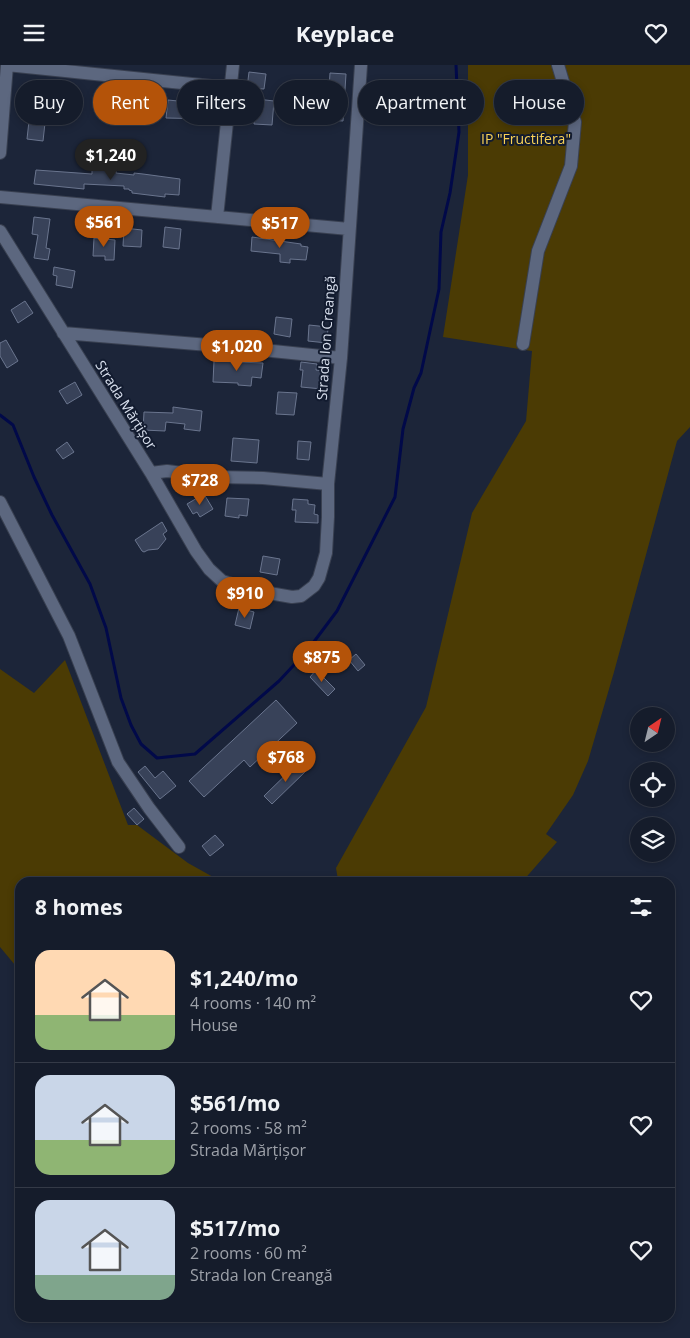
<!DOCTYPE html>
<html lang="en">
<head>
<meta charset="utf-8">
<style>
	:root { --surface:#151c2b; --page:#222937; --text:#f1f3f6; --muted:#9da1a9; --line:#343a47; --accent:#b45309 }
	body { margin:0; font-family:"Open Sans",sans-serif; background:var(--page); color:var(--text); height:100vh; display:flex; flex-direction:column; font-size:19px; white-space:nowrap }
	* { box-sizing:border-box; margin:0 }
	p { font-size:16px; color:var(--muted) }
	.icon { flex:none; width:28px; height:28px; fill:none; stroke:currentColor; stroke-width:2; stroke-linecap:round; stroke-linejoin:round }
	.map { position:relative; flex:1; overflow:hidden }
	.details { position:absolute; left:15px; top:812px; width:660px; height:445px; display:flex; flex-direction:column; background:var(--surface); border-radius:15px; box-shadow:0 2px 8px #0003,0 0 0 1px var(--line) }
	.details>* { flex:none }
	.top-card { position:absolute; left:15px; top:15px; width:660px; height:45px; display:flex; gap:10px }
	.needle { width:32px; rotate:35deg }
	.controls { position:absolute; left:630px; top:642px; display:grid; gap:10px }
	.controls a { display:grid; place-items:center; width:45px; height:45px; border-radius:50%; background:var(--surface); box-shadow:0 2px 8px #0003,0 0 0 1px var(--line); font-size:25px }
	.price { position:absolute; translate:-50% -42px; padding:0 11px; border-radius:18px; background:var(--accent); color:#fff; font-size:16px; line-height:32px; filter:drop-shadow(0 1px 2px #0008) }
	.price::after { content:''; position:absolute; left:50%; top:30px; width:15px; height:11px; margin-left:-8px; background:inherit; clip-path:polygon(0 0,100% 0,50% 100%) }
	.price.on { background:#222; color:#fff }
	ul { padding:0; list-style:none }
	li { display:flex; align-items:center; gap:15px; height:125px; padding:0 20px }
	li+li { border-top:1px solid var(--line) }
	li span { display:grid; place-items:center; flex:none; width:140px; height:100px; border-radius:15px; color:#555 }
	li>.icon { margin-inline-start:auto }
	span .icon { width:60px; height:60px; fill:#fffc; stroke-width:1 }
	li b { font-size:21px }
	h2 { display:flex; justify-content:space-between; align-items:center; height:60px; padding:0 20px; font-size:21px }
	.chip { padding:0 18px; border-radius:22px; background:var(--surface); box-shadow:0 2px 8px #0003,0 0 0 1px var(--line); font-size:18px; line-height:45px }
	.chip.on { background:var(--accent); color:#fff }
	header { display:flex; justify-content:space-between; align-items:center; height:65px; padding:0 20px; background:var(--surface); font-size:22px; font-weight:700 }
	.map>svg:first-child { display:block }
	.green { fill:#4b3b04 }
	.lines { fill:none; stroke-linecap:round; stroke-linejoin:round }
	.stream { stroke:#010949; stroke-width:3 }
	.building { fill:#384259; stroke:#6a758e }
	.minor-casing { stroke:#394051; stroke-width:14 }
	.minor { stroke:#5c677f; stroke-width:12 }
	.labels { text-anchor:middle; stroke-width:4; stroke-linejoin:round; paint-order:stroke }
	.park-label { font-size:14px; fill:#f9d257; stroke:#121b2f }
	.street-label { font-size:14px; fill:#d9e0ee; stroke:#121b2f }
</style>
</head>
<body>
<header><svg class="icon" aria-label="menu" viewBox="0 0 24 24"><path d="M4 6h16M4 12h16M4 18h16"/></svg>Keyplace<svg class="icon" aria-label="heart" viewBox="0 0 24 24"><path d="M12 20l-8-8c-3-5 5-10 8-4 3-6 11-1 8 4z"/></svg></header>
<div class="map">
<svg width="690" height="1273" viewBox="0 0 690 1273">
	<rect width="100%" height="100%" fill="#1c2539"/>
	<path class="green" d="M468,0h222v362l-13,14 -63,231 -26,89 -15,34 -27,39 11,8 -35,40 -205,1 21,-3 -2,-12 90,-161 46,-194 54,-92 6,-70 -89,-14 25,-162z
		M65,595l63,165h9l51,38 34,19 -202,1v88l-20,-24v-278l34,24z"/>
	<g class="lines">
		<path class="stream" d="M0,350l13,10 21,52 18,38 38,69 16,44 15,70 10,27 10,19 16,14 38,-4 84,-73 28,-30 30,-40 58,-114 8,-68 11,-41 7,-15 18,-84 2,-57 9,-39 9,-61 -3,-67"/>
	</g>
	<path class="building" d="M249,7l17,2 -2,15 -17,-1z
		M330,8l16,1 -3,47 -16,-1z
		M198,32l13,1v7h3l-1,14 -47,-1 2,-18 30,3z
		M257,34l17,2 -2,24 -18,-1v-18h2z
		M29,56l16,2 -2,18 -16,-2z
		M92,104l24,1v3l18,2v-2l9,1 37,5 -1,16 -14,-1v3l-33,-4v-2l-3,-1v-1h-5v-3l-40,-2v5l-50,-5 2,-14 56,4z
		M34,152l16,2 -4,29 4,1 -2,11 -14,-2 4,-23 -6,-1z
		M165,162l16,2 -2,20 -16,-2z
		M124,163l18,2 -1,17 -18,-1z
		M252,172l49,7v2l7,1 -2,13 -16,-1v4l-10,-1v-8l-29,-3z
		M94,173l21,2 -1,20h-9v-4h-12z
		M54,202l21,4 -3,17 -16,-3 1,-9 -4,-1z
		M25,236l8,12 -15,10 -7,-13z
		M276,252l16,2 -2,18 -16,-3z
		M309,260l19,2 -1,16 -19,-2z
		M6,275l12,21 -11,7 -7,-12v-13z
		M214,296l49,2 -2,15 -9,-1 -1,9 -13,-1v-2l-25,-1z
		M301,297l16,2 -1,6 7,1 -1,18 -21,-2 2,-17h-3z
		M75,317l7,13 -15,9 -8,-13z
		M278,327l19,1 -3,22 -18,-1z
		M173,342l29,4 -2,20 -16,-2 1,-5 -19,-2 -1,9 -22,-1 1,-18 29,1z
		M233,373l26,2 -2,23 -26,-2z
		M298,376l13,1 -2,18 -12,-1z
		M67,377l7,10 -11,7 -7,-9z
		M204,429l9,15 -13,8 -3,-5 -4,2 -6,-10z
		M227,433l22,1 -2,17 -8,-1v3l-14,-2z
		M293,434l15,1v4l7,1 -1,9 4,1v8l-23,-1 1,-12h-4z
		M162,457l5,9 -4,3 3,5 -8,10 -10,1 -4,2 -2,-1 -7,-11z
		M263,491l17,3 -3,16 -17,-3z
		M239,543l15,4 -4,17 -15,-4z
		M356,589l9,11 -7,6 -9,-11z
		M316,605l19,19 -7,7 -18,-19z
		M276,635l21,23 -47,44 -6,-7 -40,37 -15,-16z
		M300,696l8,8 -36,35 -8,-8z
		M145,701l10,12 8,-7 13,15 -16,13 -22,-27z
		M134,743l10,11 -7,6 -10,-11z
		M215,770l9,10 -14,11 -8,-10z"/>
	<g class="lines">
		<g class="minor-casing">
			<path id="minor" d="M7,0l224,23
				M0,88l7,-88
				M0,132l349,32
				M217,152l16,-152
				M0,166l151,242 45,78 13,18 13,12 13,4 17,5 40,7 9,-1 13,-10 5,-8 7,-25 2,-36v-33l13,-126 20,-293
				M63,268l170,14 108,11
				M523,279l15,-93 33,-85 4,-44 -17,-57
				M151,408l16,-2 48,6 48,1 65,6
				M0,437l69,134 49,126 31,46 30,39"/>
		</g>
		<use href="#minor" class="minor"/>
	</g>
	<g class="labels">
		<g class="park-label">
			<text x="526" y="79">IP "Fructifera"</text>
		</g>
		<g class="street-label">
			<text transform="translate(326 273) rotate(-86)" y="5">Strada Ion Creangă</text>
			<text transform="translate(126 340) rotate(58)" y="5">Strada Mărțișor</text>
		</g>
	</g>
</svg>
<div class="controls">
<a><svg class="needle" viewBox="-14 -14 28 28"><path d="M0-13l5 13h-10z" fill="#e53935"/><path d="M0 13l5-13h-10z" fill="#9da1a9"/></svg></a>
<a><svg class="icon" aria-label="locate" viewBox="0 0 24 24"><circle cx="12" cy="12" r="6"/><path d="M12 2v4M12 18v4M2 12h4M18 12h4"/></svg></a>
<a><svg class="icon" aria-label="layers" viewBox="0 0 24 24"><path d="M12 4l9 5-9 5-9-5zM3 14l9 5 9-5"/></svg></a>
</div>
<b class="price on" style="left:111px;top:116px">$1,240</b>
<b class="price" style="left:104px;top:183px">$561</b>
<b class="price" style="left:280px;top:184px">$517</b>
<b class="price" style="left:237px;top:307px">$1,020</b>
<b class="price" style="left:200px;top:441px">$728</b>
<b class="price" style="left:245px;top:554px">$910</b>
<b class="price" style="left:322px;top:618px">$875</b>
<b class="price" style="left:286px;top:718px">$768</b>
<div class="top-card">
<a class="chip">Buy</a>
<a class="chip on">Rent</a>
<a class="chip">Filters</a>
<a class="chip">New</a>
<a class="chip">Apartment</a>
<a class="chip">House</a>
</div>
<section class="details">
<h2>8 homes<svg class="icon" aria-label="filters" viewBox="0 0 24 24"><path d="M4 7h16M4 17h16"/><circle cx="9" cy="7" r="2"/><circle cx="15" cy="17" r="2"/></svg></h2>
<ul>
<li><span style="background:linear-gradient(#ffd9b3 65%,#8fb573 0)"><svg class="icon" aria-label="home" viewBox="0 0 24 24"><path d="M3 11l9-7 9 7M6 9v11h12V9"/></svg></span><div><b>$1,240/mo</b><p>4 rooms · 140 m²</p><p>House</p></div><svg class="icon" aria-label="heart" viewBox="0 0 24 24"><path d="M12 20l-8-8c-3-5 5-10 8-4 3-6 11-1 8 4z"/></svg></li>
<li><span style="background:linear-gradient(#c9d6e8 65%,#8fb573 0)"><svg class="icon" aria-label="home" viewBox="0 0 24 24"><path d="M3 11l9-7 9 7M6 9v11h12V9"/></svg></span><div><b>$561/mo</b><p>2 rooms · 58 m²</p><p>Strada Mărțișor</p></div><svg class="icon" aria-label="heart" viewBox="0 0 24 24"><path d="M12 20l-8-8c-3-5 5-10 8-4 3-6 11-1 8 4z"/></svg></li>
<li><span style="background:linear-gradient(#c9d6e8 75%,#7fa58c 0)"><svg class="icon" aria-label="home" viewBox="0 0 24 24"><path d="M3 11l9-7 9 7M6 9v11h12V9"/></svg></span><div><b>$517/mo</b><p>2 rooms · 60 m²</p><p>Strada Ion Creangă</p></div><svg class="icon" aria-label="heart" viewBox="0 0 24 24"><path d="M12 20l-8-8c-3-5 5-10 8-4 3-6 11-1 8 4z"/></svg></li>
</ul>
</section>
</div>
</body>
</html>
